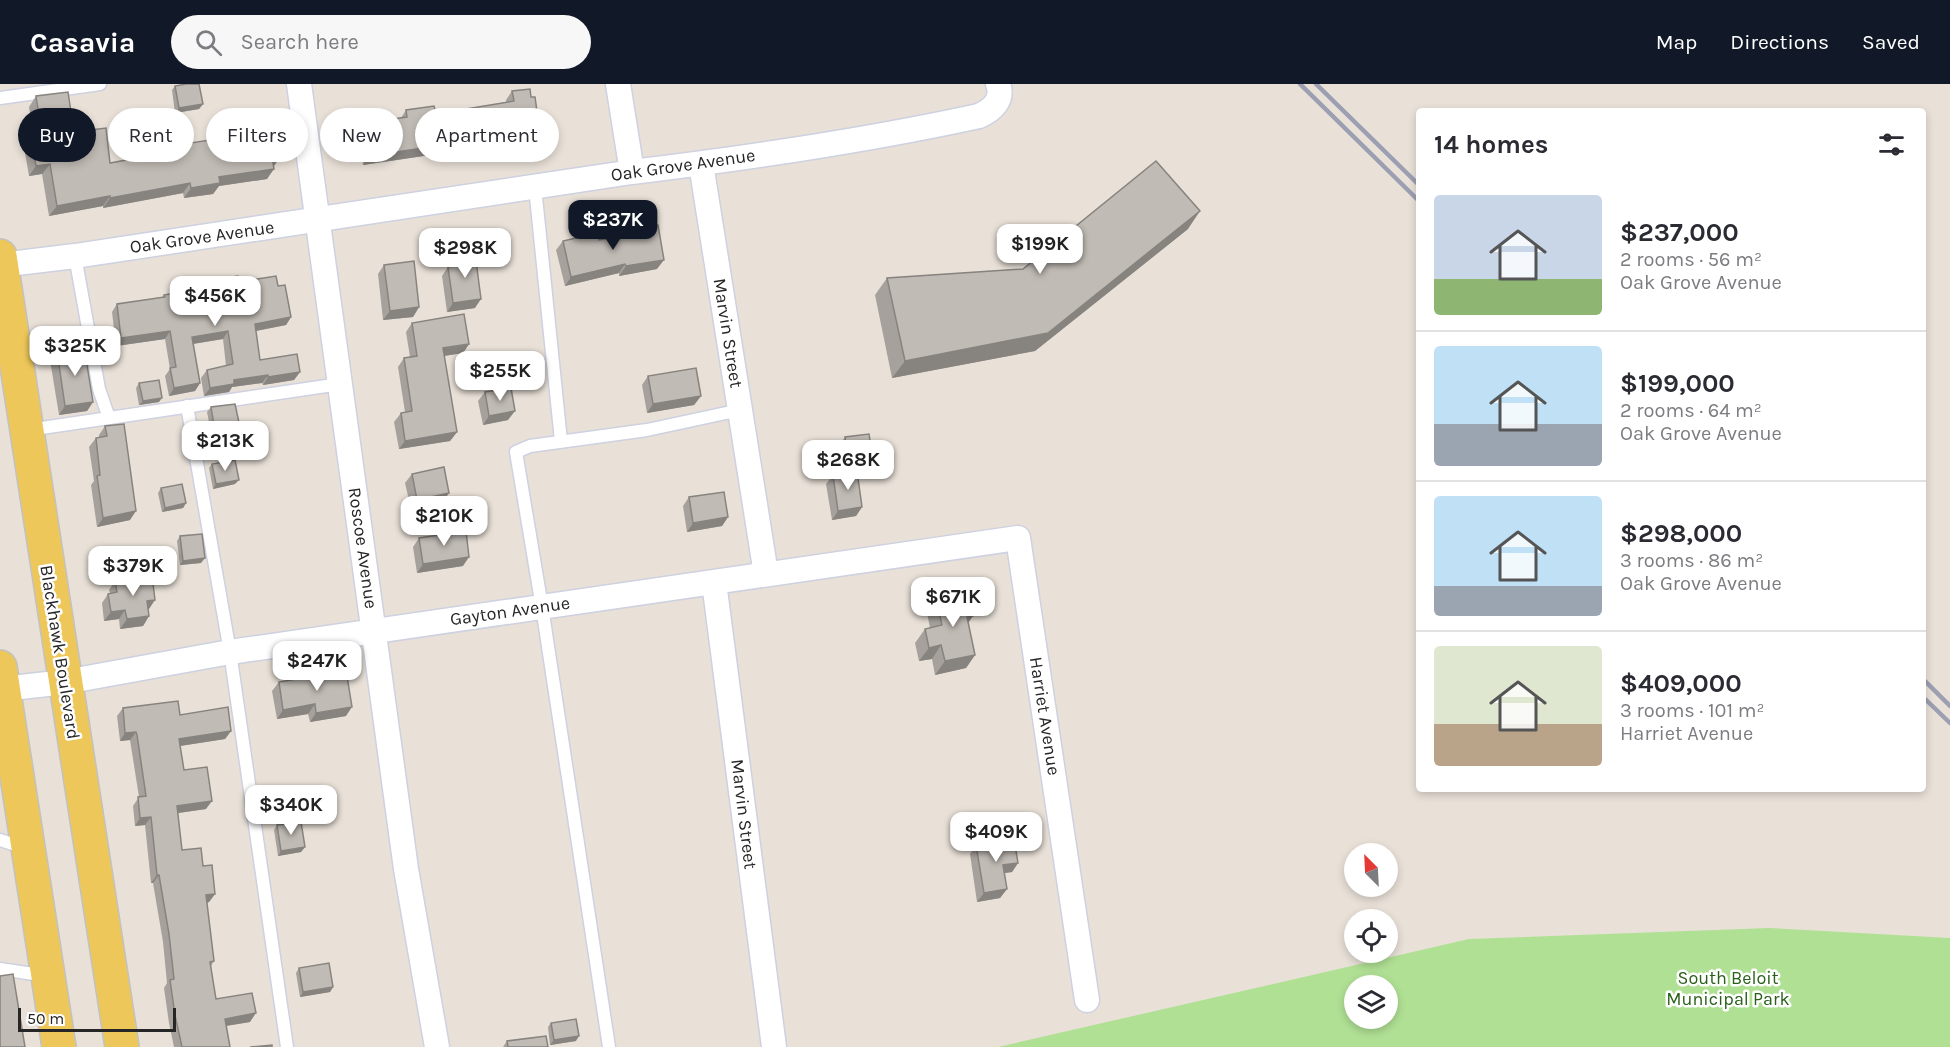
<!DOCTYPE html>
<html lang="en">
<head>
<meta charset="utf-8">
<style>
	:root { --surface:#fff; --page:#f7f7f7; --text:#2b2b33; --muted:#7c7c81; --line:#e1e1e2; --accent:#111827 }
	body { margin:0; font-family:Karla,sans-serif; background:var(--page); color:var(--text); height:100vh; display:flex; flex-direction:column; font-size:22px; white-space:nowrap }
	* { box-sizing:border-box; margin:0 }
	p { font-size:20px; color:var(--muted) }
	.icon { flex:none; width:33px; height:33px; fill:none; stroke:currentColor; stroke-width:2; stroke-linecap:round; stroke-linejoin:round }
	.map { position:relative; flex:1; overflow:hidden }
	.details { position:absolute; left:1416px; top:24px; width:510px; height:684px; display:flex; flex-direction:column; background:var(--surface); border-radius:6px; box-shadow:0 3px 9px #0003 }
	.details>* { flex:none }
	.hud { position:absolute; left:18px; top:24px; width:570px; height:54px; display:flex; gap:12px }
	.needle { width:39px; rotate:336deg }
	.fabs { position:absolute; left:1344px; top:759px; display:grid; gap:12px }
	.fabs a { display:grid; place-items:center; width:54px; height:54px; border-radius:50%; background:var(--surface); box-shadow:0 3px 9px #0003; font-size:30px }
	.scale { position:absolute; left:18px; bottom:15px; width:158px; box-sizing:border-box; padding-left:6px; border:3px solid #262626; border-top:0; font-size:16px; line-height:21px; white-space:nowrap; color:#262626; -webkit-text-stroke:4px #fff; paint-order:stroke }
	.price { position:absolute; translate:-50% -51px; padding:0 14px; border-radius:12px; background:#fff; color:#222; font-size:20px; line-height:39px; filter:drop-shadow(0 2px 3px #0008) }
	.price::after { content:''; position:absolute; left:50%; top:36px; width:18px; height:14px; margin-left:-9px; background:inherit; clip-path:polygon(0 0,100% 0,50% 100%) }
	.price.selected { background:var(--accent); color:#fff }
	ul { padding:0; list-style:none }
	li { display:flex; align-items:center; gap:18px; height:150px; padding:0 18px }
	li+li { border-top:2px solid var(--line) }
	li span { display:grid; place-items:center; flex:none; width:168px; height:120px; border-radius:6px; color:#555 }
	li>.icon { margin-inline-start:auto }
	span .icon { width:72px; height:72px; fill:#fffc; stroke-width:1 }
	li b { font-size:26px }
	h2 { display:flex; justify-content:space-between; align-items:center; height:72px; padding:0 18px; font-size:26px }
	.tag { padding:0 21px; border-radius:27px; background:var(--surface); box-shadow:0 3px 9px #0003; font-size:21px; line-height:54px }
	.tag.selected { background:var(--accent); color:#fff }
	header { display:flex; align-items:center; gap:36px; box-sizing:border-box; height:84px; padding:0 30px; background:var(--accent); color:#fff }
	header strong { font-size:28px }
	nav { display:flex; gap:33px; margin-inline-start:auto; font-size:21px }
	.search { width:420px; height:54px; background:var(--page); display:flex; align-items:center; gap:15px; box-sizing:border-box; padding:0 21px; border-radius:33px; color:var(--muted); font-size:22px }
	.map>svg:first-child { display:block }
	.green { fill:#b0e094; fill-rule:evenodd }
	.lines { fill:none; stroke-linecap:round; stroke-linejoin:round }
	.service-casing { stroke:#cdd1e0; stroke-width:15 }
	.minor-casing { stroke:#cdd1e0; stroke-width:27 }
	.primary-casing { stroke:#c2c2c2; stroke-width:36 }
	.service { stroke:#fff; stroke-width:12 }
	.minor { stroke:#fff; stroke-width:24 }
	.primary { stroke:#edc759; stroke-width:33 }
	.rail { stroke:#9b9fb1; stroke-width:4.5 }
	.wall { fill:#a6a19c }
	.shaded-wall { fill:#87837f }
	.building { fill:#c1bbb5; stroke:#87837f; stroke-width:1.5 }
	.labels { text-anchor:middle; stroke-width:5; stroke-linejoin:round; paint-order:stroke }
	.street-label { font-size:18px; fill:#262626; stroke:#fff }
	.park-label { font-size:18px; fill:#2a601a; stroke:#fff }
</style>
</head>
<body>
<header>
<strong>Casavia</strong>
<div class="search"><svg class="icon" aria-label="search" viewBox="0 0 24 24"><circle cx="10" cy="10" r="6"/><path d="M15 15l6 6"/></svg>Search here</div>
<nav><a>Map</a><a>Directions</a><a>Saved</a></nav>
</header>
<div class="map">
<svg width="1950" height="963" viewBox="0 0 1950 963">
	<rect width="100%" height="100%" fill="#e9e1d8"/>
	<path class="green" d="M1769,844l181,10v109h-952l471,-108zM1354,902h34v32h-34z"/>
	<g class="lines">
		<g class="service-casing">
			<path id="service" d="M0,14l100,-14
				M535,103l26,254
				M75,172l24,133 10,29
				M187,322l43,246 57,395
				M28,346l312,-46
				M0,756l25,8
				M0,885l47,7
				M609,963l-67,-440 -26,-155 14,-6 117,-16 93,-20"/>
		</g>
		<g class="minor-casing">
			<path id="minor" d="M299,0l107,785 31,178
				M618,0l14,88
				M701,80l65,410
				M0,181l75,-9 557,-84c116,-14 232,-31 347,-56 13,-6 25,-16 19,-32
				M714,498l60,465
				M3,605l62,-7 165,-30 788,-114 69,462"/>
		</g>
		<g class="primary-casing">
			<path id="primary" d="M0,172l122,791
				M0,583l59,380"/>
		</g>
		<use href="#service" class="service"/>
		<use href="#minor" class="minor"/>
		<use href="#primary" class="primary"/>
		<path class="rail" d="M1300,0l119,117
			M1316,0l103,101
			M1923,595l27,27
			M1923,613l27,26"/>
	</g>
	<path class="wall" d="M175,2l28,18 -4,5 -24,4 -3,-23z
		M512,7l22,51 -18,3 -1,-10 -25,4 -6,12 -27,5v-5l-94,14 -4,-33 6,-9 36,-5 5,-8 30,4 70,-12v-2z
		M36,12l74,67 70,-13 4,-6 90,22 -7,13 -48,7 -6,8 -29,4 -1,-5 -80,15v-2l-54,10 -7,-42 -13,2 -5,-29 7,-10 3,-1 -5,-29z
		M638,144l19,41 -38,7v-3l-54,13 -9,-36 7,-9 36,-1 35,-6z
		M1188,145l-153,122 -143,27 -17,-83 12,-17 136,-9z
		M457,172l18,52 -28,4 -5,-36 6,-9 3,-1 -1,-1z
		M384,181l35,42 -6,10 -30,3 -5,-46z
		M212,196l66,6 13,31 -5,8 -30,6 4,29 40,12 -6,8 -31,5 -1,-2 -30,4 -3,5 -25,4 -3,-18 6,-8 19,-4 -3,-27 -30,5 7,39 -5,8 -26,5 -4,-20 5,-7 -5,-30 -49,7 -4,-34 5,-8 45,-7 2,-2 43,-8z
		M412,239l57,21 -6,9 -19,3 13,76 -7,9 -51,8 -5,-27 7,-9 4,-1 -7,-45 6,-9 6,-1 -4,-25z
		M57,267l36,51 -6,9 -28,4 -9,-55z
		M648,292l53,20 -7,9 -47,8 -5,-28z
		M139,299l20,19 -20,3 -3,-17z
		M485,308l23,28 -25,5 -5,-24z
		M211,323l26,30 -24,5 -6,-30z
		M105,342l25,94 -33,7 -6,-42 3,-4 -5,-34 7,-9 3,-1v-2z
		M845,353l21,32 -23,3 -4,-26z
		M212,380l23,20 -22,5 -4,-21z
		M412,390l31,28 -32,7 -6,-26z
		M833,391l29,32 -6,9 -24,4 -6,-36z
		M161,404l25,15 -3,5 -21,4 -4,-19z
		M689,413l39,20 -6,9 -35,6 -4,-26z
		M180,452l21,27 -21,2 -3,-24z
		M419,454l44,28 -46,7 -4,-26z
		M115,497l34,28h-1l1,7 -6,10 -23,3 -1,-10 -15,2 -2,-18 6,-9 2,-1 -1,-3z
		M936,515l37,17 -5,6 7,33 -9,13 -31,7 -3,-16 -13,2 -4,-18 10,-14 5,-1 -3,-15z
		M279,598l67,34 -36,6 -2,-8 -31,5 -5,-28z
		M123,624l57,7 51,16 -6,8 -45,7 4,24 22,39 -28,4 4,37 21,16 12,28 -6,8 -2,1 7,58 -3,5 5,33 34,23 -24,4 4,21h-56l-5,-24 -5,-35 3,-5 -4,-41 -10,-59h-2l-6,-58 -10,1 -2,-20 6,-9 -9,-57 -10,1 -3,-25z
		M277,741l28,22 -4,5 -23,4 -4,-26z
		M976,761l42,18 -6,9 -8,1 3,16 -7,9 -23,4 -7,-48z
		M299,884l34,19 -3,5 -30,5 -4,-24z
		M551,939l25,18 -26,4 -2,-18z
		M507,957l41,6h-45z"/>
	<path class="shaded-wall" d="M203,20l-4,5 -24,4 4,-5z
		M521,42l-6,9 -32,5 6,-9z
		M540,49l-6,9 -18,3 7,-9z
		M463,58l-6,9 -94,14 6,-9z
		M491,58l-7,9 -27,5 7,-9z
		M281,72l-7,10 -9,1 7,-10z
		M50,80l-8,10 -13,2 7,-10z
		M274,85l-7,10 -48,7 -6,8 -29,4 7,-10 28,-11z
		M190,99l-7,10 -80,15 7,-10z
		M110,112l-7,10 -54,10 8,-10z
		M1200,127l-12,18 -153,122 -143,27 13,-17z
		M664,176l-7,9 -38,7 7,-10z
		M625,180l-6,9 -54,13 6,-9z
		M481,215l-6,9 -28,4 6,-9z
		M419,223l-6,10 -30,3 7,-9z
		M291,233l-5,8 -36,7 5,-8z
		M170,247l-5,8 -49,7 5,-8z
		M228,247l-5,8 -37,6 6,-8z
		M469,260l-6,9 -26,4 6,-9z
		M300,288l-6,8 -31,5 5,-8z
		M268,291l-6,8 -30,4 -3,5 -25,4 6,-8 24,-8z
		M200,299l-5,8 -26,5 5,-8z
		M701,312l-7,9 -47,8 6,-9z
		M162,314l-3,4 -20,3 4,-4z
		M93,318l-6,9 -28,4 6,-9z
		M515,327l-7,9 -25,5 6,-9z
		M241,348l-4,5 -24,5 3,-5z
		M457,348l-7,9 -51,8 6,-8z
		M873,376l-7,9 -23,3 6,-9z
		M239,396l-4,4 -22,5 3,-5z
		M449,409l-6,9 -32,7 6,-9z
		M186,419l-3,5 -21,4 3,-4z
		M862,423l-6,9 -24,4 6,-9z
		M136,427l-6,9 -33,7 6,-9z
		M728,433l-6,9 -35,6 6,-9z
		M469,473l-6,9 -46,7 6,-9z
		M205,474l-4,5 -21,2 3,-4z
		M155,516l-6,9 -9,1 7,-9z
		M125,526l-6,9 -15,2 7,-9z
		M149,532l-6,10 -23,3 7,-10z
		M973,532l-9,13 3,-12z
		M941,561l-9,14 -13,2 10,-13z
		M975,571l-9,13 -31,7 10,-14z
		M315,620l-7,10 -31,5 6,-9z
		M352,623l-6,9 -36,6 6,-9z
		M231,647l-6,8 -52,8 6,-8z
		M136,648l-6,8 -10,1 5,-8z
		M212,717l-6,8 -35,5 6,-8z
		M151,733l-6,8 -10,1 5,-8z
		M305,763l-4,5 -23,4 3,-5z
		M1018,779l-6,9 -15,2 6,-9z
		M157,791h2l-6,8h-2z
		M1007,805l-7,9 -23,4 7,-9z
		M215,810l-6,8 -8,2 5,-9z
		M333,903l-3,5 -30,5 3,-5z
		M256,929l-6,9 -31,5 6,-8z
		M579,952l-3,5 -26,4 4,-5z"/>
	<path class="building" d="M186,0h13l4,20 -24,4 -4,-22z
		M530,5l1,8h4l5,36 -17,3 -2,-10 -32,5 2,11 -27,5 -1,-5 -94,14 -4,-33 42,-6 -1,-7 28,-4 2,8 78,-13 -2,-10z
		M68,8l6,40 32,-4 4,35 75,-14 -1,-5 84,-13 1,9 10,-1 2,17 -9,1 2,12 -55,8 1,6 -29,5 -1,-5 -80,15v-2l-53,10 -7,-42 -14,2 -5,-29 11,-2 -6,-39z
		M1156,77l44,50 -152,122 -143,28 -18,-83 136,-9z
		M658,141l6,35 -38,6 -1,-2 -54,13 -8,-36 34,-8 2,7 40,-7 -1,-5z
		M475,169l6,46 -28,4 -5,-36 10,-2 -1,-9z
		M414,177l5,46 -29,4 -6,-46z
		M238,192l1,6 37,-6 2,10 7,-1 6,32 -36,7 5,36 37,-6 3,18 -32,5v-2l-34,5v4l-24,4 -3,-18 26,-6 -5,-33 -36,6 8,46 -26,5 -4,-20 6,-1 -6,-36 -49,7 -4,-34 48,-7 -1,-2 49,-9 -1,-6z
		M464,230l5,30 -26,4 14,84 -52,9 -4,-28 11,-2 -8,-53 13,-2 -5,-33z
		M84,263l9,55 -28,4 -8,-55z
		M696,284l5,28 -48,8 -5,-28z
		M159,296l3,18 -19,3 -4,-18z
		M511,304l4,23 -26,5 -4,-24z
		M235,320l6,28 -25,5 -5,-30z
		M124,340l12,87 -33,7 -6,-42 3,-1 -4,-37 11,-2 -2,-10z
		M869,350l4,26 -24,3 -4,-26z
		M235,376l4,20 -23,4 -4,-20z
		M444,383l5,26 -32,7 -5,-26z
		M857,387l5,36 -24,4 -5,-36z
		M182,400l4,19 -21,5 -4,-20z
		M724,408l4,25 -35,6 -4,-26z
		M466,447l3,26 -46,7 -4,-26z
		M202,450l3,24 -22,3 -3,-25z
		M152,491l3,25 -8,1 2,15 -22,3 -2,-9 -14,2 -3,-18 9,-2 -2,-11z
		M968,508l5,24 -6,1 8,38 -30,6 -4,-16 -12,3 -4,-19 17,-4 -6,-26z
		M346,586l6,37 -36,6 -1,-9 -32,6 -4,-28z
		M178,617l2,14 48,-8 3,24 -52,8 5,31 23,-3 5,34 -35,5 5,44 19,-2 2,18 9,-1 3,29 -9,1 8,66 -4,1 6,37 36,-6 4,20 -31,6 5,28h-48l-7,-32 -5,-35 4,-1 -5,-45 -10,-59h-2l-6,-58 -11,1 -2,-21 8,-1 -9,-61 -1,-3 -11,1 -2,-25z
		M301,738l4,25 -24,4 -4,-26z
		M1014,755l4,24 -15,2 4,24 -23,4 -8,-48z
		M329,879l4,24 -30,5 -4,-24z
		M13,890l12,73h-25v-71z
		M576,935l3,17 -25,4 -3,-17z
		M546,952l2,11h-40l-1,-6z
		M272,961v2h-22z"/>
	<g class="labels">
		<g class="street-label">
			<text transform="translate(683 81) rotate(-8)" y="6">Oak Grove Avenue</text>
			<text transform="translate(202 153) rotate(-8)" y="6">Oak Grove Avenue</text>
			<text transform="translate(728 249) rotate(81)" y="6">Marvin Street</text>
			<text transform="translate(363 464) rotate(82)" y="6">Roscoe Avenue</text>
			<text transform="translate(510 527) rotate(-8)" y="6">Gayton Avenue</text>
			<text transform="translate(60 568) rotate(81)" y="6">Blackhawk Boulevard</text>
			<text transform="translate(1045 632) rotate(81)" y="6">Harriet Avenue</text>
			<text transform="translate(744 730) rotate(83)" y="6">Marvin Street</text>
		</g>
		<g class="park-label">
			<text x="1728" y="900">South Beloit<tspan x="1728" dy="21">Municipal Park</tspan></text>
		</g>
	</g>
</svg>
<div class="fabs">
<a><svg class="needle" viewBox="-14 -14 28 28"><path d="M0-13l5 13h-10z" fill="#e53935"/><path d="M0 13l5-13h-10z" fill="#7c7c81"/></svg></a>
<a><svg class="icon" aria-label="locate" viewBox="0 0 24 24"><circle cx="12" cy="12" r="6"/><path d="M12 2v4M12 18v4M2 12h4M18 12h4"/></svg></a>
<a><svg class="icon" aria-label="layers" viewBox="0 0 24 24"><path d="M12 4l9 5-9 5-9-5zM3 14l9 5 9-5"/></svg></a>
</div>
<div class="scale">50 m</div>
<b class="price selected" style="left:613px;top:167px">$237K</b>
<b class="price" style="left:1040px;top:191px">$199K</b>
<b class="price" style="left:465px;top:195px">$298K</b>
<b class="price" style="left:215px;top:243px">$456K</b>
<b class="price" style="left:75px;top:293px">$325K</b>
<b class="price" style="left:500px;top:318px">$255K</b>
<b class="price" style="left:225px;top:388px">$213K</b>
<b class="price" style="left:848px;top:407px">$268K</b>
<b class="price" style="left:444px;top:463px">$210K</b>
<b class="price" style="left:133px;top:513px">$379K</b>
<b class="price" style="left:953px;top:544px">$671K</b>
<b class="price" style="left:317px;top:608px">$247K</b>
<b class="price" style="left:291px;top:752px">$340K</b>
<b class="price" style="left:996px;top:779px">$409K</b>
<div class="hud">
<a class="tag selected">Buy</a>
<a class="tag">Rent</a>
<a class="tag">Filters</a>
<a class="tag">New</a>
<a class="tag">Apartment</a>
</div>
<section class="details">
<h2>14 homes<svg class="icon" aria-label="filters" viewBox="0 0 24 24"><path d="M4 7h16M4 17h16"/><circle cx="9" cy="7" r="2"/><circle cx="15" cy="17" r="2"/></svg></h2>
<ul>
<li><span style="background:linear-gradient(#c9d6e8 70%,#8fb573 0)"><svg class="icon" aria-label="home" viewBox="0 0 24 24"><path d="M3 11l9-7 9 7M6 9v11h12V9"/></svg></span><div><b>$237,000</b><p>2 rooms · 56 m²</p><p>Oak Grove Avenue</p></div></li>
<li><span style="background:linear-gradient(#bfe0f5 65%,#9aa5b1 0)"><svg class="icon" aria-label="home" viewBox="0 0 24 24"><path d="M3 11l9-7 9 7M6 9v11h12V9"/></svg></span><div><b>$199,000</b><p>2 rooms · 64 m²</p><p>Oak Grove Avenue</p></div></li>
<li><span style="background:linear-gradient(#bfe0f5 75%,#9aa5b1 0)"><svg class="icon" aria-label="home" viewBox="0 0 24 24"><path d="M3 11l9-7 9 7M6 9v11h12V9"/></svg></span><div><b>$298,000</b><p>3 rooms · 86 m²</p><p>Oak Grove Avenue</p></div></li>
<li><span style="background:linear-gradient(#dfe7d0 65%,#b9a48a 0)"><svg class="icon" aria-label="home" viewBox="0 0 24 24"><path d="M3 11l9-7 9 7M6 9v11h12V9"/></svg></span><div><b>$409,000</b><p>3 rooms · 101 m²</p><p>Harriet Avenue</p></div></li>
</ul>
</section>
</div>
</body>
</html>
